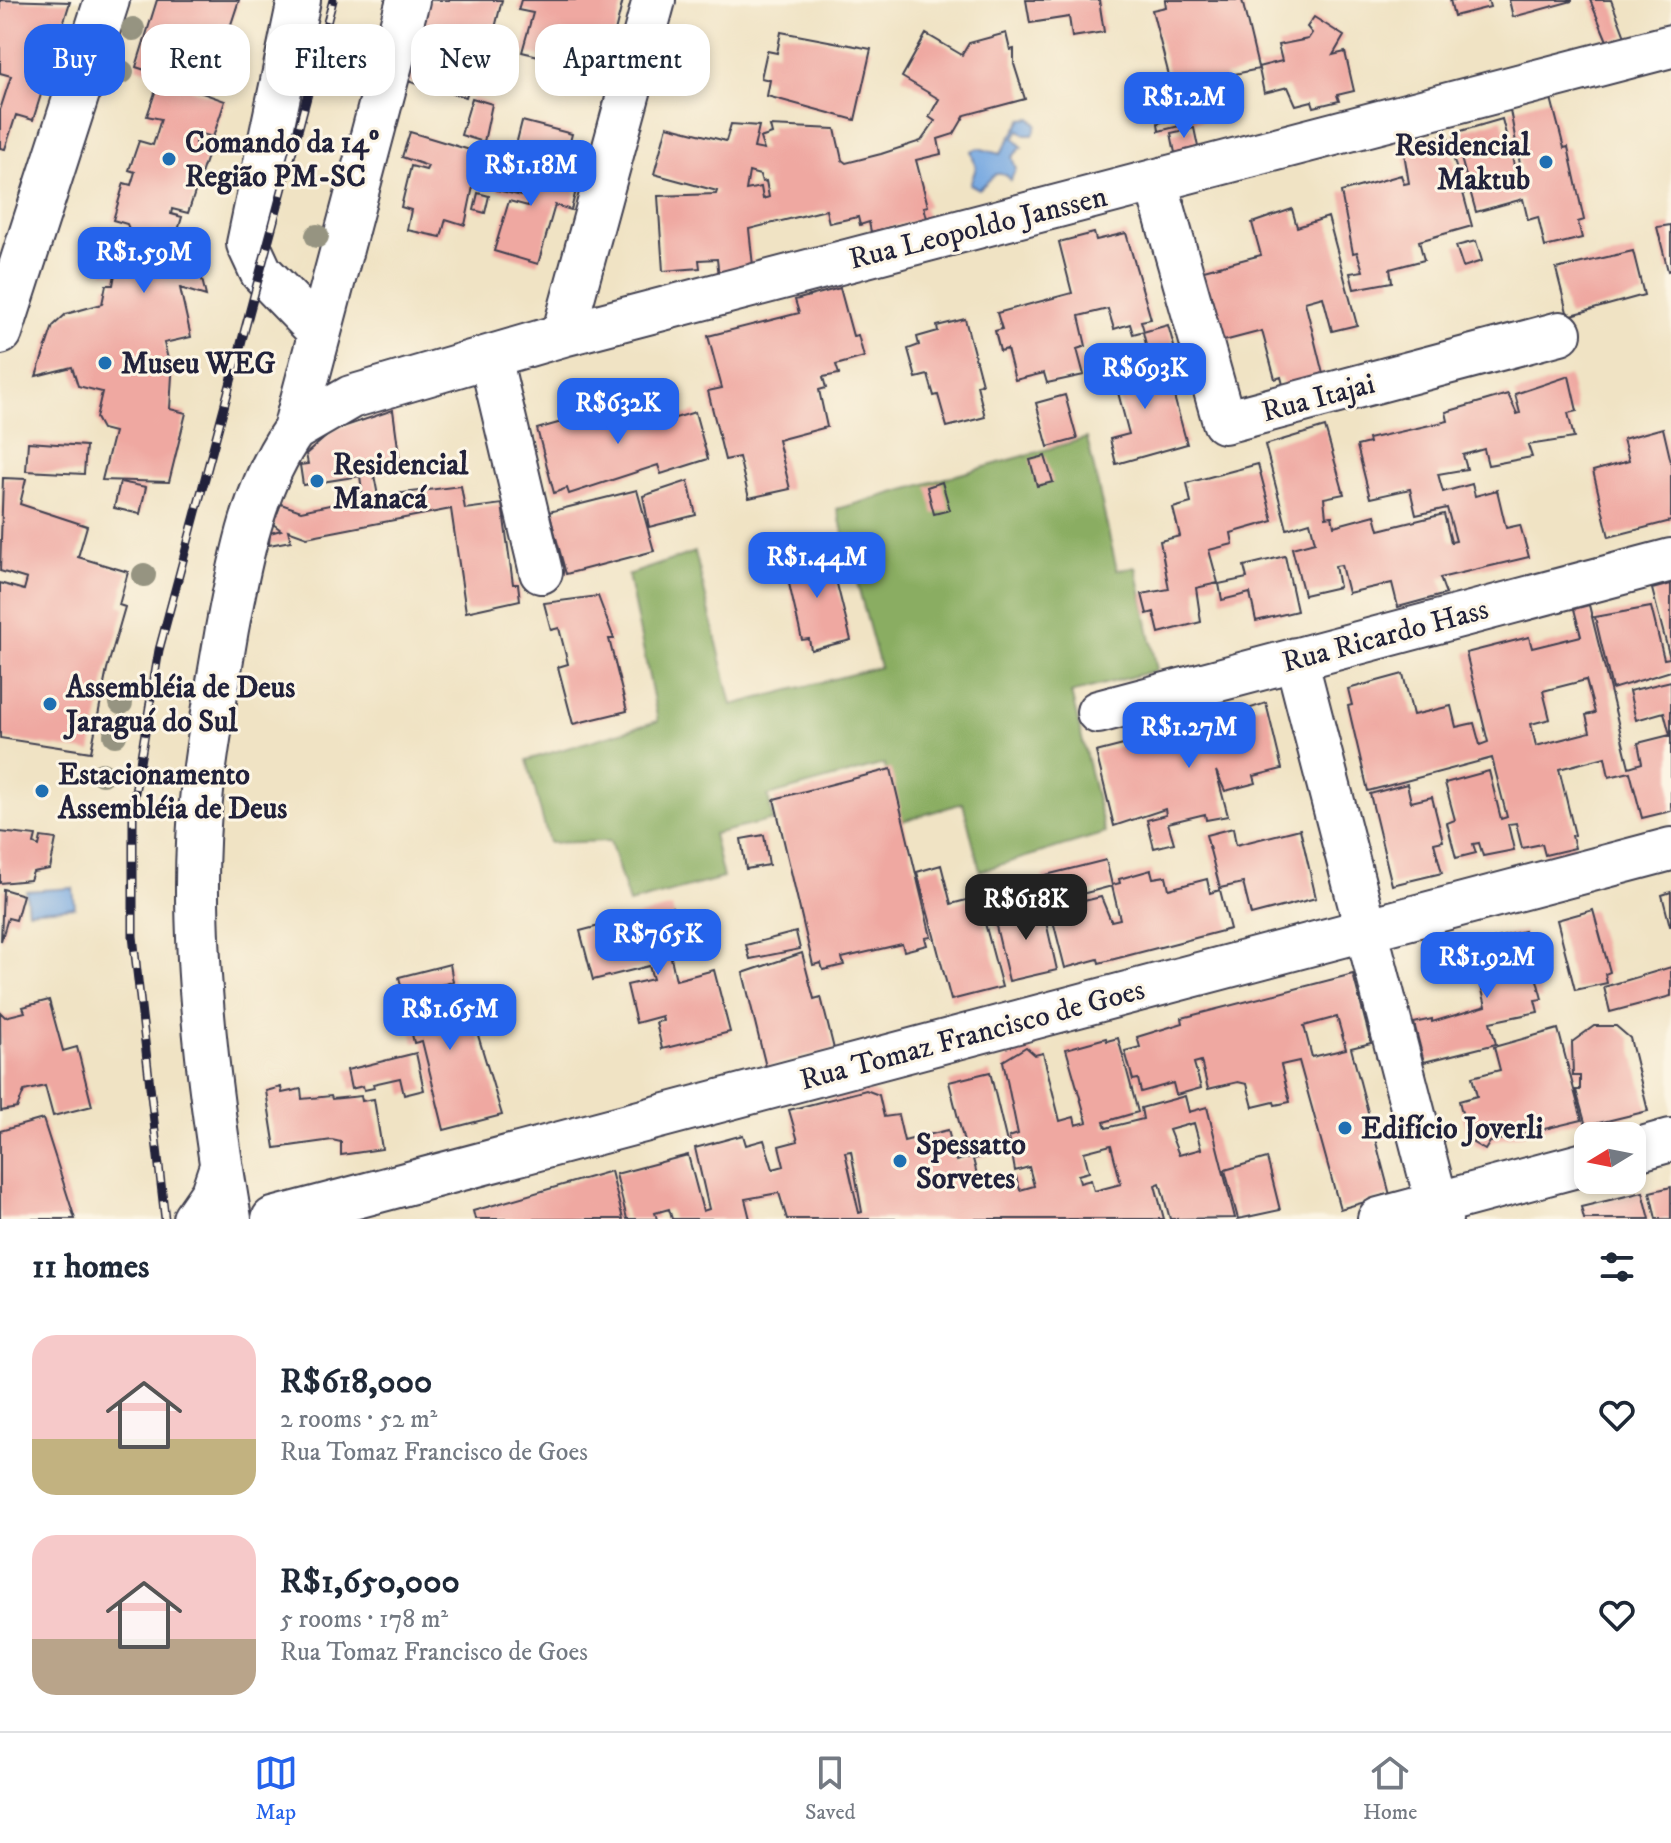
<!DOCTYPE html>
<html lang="en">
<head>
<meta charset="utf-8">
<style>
	:root { --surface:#fff; --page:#f2f2f3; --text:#1f2937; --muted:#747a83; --line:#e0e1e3; --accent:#2563eb }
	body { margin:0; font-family:"IM FELL DW Pica",serif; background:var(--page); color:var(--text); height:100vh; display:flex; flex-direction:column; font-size:30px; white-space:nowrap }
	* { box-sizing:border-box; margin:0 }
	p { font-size:26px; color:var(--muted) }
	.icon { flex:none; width:44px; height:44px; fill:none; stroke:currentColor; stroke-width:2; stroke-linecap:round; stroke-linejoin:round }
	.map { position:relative; height:1219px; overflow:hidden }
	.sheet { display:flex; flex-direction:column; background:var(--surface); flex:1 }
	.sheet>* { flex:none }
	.hud { position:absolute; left:24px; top:24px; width:800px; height:72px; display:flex; gap:16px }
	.needle { width:52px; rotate:260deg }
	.tools { position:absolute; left:1574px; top:1122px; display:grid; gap:16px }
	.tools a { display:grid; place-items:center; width:72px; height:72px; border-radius:16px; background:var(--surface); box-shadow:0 4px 12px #0003; font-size:40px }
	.price { position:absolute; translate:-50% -68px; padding:0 18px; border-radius:16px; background:var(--accent); color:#fff; font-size:26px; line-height:52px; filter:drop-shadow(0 2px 4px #0008) }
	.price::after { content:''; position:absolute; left:50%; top:48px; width:24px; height:18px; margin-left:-12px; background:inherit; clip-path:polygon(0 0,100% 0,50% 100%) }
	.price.on { background:#222; color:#fff }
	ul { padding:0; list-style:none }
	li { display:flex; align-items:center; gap:24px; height:200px; padding:0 32px }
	li span { display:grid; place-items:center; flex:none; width:224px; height:160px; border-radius:24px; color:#555 }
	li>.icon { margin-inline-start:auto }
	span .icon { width:96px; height:96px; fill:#fffc; stroke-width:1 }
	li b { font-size:34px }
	h2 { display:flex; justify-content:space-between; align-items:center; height:96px; padding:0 32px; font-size:34px }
	.pill { padding:0 28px; border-radius:24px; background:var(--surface); box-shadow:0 4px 12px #0003; font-size:28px; line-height:72px }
	.pill.on { background:var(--accent); color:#fff }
	.dock { display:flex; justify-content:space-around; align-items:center; height:112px; border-top:2px solid var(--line); background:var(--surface); font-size:22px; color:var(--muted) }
	.dock a { display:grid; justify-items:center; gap:4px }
	.dock .on { color:var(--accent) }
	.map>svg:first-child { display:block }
	.forest { fill:#8aad62; stroke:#56684e; stroke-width:2 }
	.water { fill:#75a7e1; stroke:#4c648e; stroke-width:2 }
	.building { fill:#efa8a1; fill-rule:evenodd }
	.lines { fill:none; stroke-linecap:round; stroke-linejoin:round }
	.minor-casing { stroke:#413f50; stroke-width:46 }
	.highway-casing { stroke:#413f50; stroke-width:48 }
	.minor { stroke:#fff; stroke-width:42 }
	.highway { stroke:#fff; stroke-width:44 }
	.rail-casing { stroke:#22223b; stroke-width:9 }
	.rail { stroke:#fcf5e5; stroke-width:6; stroke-dasharray:18; stroke-linecap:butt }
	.tree { fill:#969481 }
	.poi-dot { fill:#1f6fb2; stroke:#fcf5e5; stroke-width:3 }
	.labels { text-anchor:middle; stroke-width:6; stroke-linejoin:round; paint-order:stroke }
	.poi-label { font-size:30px; font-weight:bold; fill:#22223b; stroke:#fcf5e5; text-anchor:start }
	.street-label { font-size:30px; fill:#22223b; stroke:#fcf5e5 }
</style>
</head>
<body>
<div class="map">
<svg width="1671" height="1219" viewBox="0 0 1671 1219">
	<rect width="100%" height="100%" fill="#fcf5e5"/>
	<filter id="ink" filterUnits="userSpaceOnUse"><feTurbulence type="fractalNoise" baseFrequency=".0125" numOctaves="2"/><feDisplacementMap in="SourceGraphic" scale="16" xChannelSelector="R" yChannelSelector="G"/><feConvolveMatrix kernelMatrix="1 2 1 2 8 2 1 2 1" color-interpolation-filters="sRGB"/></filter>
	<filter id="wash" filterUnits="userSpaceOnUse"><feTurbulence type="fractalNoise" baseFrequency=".006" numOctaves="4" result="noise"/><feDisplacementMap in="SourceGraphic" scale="32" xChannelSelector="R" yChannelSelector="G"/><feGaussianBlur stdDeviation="1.8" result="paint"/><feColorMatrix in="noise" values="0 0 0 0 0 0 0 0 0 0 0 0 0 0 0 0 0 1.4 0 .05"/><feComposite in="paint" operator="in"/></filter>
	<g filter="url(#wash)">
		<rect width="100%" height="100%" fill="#f0e3c4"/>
		<path class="forest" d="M1087,438l30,132 19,-3 21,103 -86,23 34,140 -125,38 -17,-68 -64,19 -15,-58 -116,32 5,24 -60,14 10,44 -94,25 -19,-62 -61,2 -22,-83 131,-39 -30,-146 67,-23 37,153 148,-38 -43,-158z"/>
		<path class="water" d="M1031,118l6,7 -4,10h-8l-6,-5 -5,8 8,9 -10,10 4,12 -6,11 -6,-6h-8l-17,15 -9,-5 6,-16 -5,-17 7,-3 22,6 22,-35z
			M73,888l2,19 -47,4 -2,-20z"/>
		<g id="blocks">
			<path class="building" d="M0,0l70,2 -37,118 -17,-5 -11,34 -5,-1v-38l11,-34 -11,-3z
				M157,0h82l-30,91 -73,-24z
				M428,0h74l-8,32 -6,11 -6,-1 -16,55 -59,-16 7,-26 18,6 8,-29 -19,-5z
				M521,0h102l-18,72 -83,-20 11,-39 -15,-3z
				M1026,0h73l5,32 -32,5 -3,-20 -39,6z
				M1165,0h77l16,67 24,-6 -4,-16 30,-6 4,-6 -5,-6 7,-10 30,19 -11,19 12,-3 9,39 -17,4 2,6 -25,6 -2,-6 -16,4 -8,-18 -24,6 -5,-24 -34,7 8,37 -74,18 -1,-8 22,-5 -28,-108 14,-3z
				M1450,0h38l2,7 -36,9z
				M1509,0h63v1l-59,16z
				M1590,0h21l14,37 -18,4z
				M781,32l90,17 -16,71 -88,-24 3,-16 -9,-2 6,-27 10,2z
				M1006,33l4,17 4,-1v15l11,35 -60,16 -11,19 -16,5 3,15 -25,6 12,46 -4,1 3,11 -56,14 -2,-10 -9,3 -2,-8 -29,6 -3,-13 -77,19 4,37 -34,11 -2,-18 -18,1 1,8 -37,3 -5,-75 58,-2 1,-3 -63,-17 13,-48 59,15 5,-17 28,2 -5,22 10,2 -4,-12 12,-4 -2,-8 65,3 7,31 4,3 35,-9 40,-13 14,-20 -6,-4 10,-18 -37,-22 24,-43 36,21 7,-12zM749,172l11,3 2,7 4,-1 3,16 -6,2 -2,-12 -15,3z
				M160,78l65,23 -12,36 -15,-4 -3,10 15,4 -22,66 -16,-4 -1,5 11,3 -7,24 17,-4 14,59 -26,-8 11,49 -27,6 8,32 -2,34 16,4 -17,69 -67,-2 12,-48 -12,-3 -6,-11 6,-26 -24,-6 -6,-19 -36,9 17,-50 13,-12 36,-10 4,-19h7l2,-11 -11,-2 -2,-13 20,-5 7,-25 -2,-5 -14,-4 11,-37 7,2 4,-13 -6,-2 10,-29 14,4 8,-26 -14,-3z
				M472,98l20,6 -8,38 -23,-7z
				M1551,98l13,50 4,-1 16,73 -6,2 4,16 -37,9 -7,-30 -10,3 -5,-21 -47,13 -22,-79 48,-14 15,58 5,-2 -12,-65z
				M522,121l50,13 -8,31 -50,-12z
				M1194,128l4,19 -23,6 -4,-20z
				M410,132l70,21 -15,72 -19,-6 -5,18 -34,-7 4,-20 -10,-3 10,-41 15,4 2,-4 -26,-9z
				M1447,134l25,92 -53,15 5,19 -34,9 2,13 -38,7 -4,-16 13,-2 -6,-19 -4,1 -12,-61 60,-17 3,9 5,-1 -6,-36z
				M503,161l76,17 -8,32 -16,-5 -17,59 -44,-13 15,-50 19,5 2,-8 -33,-8z
				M478,193l11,3 -4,17 -11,-3z
				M1292,209l5,18 31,-10 29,108 -25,6 -9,-34 -18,5 21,84 -40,10 -5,-19 -6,2 -13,-48 -42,11 -20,-71 61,-16 -9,-32z
				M1671,225v45l-3,1 -11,-44z
				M1094,233l2,7 30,-7 25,86 -10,2 3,10 -11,3 -3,-10 -16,5 -6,-20 -29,7 7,30 -9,3 7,26 -37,8 -3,-10 -29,7 -8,-31 -7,2 -5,-20 7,-2 -5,-16 75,-20 -13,-51z
				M1476,241l6,20 -19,6 -7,-21z
				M1633,251l11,44 -76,21 -12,-47z
				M840,288l13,48 5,-1 6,22 -28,8 3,9 -16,3 3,11 -7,2 8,37 -49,13 12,49 -41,9 -10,-41 -14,3 -17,-69 14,-3 -14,-52 91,-23 -4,-13z
				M965,319l17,65 -5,1 8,32 -38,10 -9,-32 -4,1 -6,-21 -12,3 -8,-29 11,-4 -2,-8 21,-6 -1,-5z
				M1168,325l7,25 -26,7 -6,-25z
				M1143,359l3,12 20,-4 21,77 -71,20 -6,-25 19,-5 -13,-49 -13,4 -4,-17z
				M1569,376l8,35 -9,2 6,25 -46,7 4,12 -44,8 -4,-16 -21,6 4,14 -29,5 5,18 29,-8 3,12 22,-6 9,38 14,-3 9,32 -89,21 6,16 -48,13 -6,-24 -44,10 -7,-28 -6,1 4,21 -35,8 -12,-47 23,-6 -5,-20 -23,7 -22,-84 60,-18 19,67 -20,4 2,19 6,-1 2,10 41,-11 4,15 65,-16 7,28 5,-1 -9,-33 -31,7 -6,-26 -40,9 -13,-52 12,-3 -1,-4 80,-18 -2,-9 62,-18 9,20 3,-1 -5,-19z
				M1065,395l12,44 -29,8 -12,-44z
				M643,399l9,26 43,-13 13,47 -47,15 -3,-9 -89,29 -2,-6 -13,5 -17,-64z
				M393,410l8,60 -27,5 4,21 83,-10 4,23 37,-5 11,80h5l2,16 -54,12 -15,-103 -144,28 -19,-7 3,11 -22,4 1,-12 11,-3 -8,-6 8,-20 20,7 62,-13 -3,-22 -57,9 -3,-20 8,-1 -2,-10 28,-24z
				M1663,428l8,34v59l-62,16 -16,-66 36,-10 -6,-22z
				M28,442l58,4 -2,28 -58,-3z
				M1045,456l8,26 -16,4 -7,-26z
				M1258,464l15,57 -42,12 2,11 -24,6 9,33 -22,5 5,34 -42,11 -5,-21 -7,2 -5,-20 27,-5 -9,-48 20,-5 -7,-28 18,-5 -4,-20z
				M3,478l23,1 -6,25 67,22 -9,31 50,15 -9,33 6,2 -18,62 -16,83 -91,-14v-155l24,7 3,-11 -27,-8z
				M688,481l8,34 -47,12 -6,-31z
				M120,482l26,5 -6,27 -26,-6z
				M942,482l8,28 -16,4 -7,-27z
				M637,490l17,61 -88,23 -17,-62z
				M828,548l23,92 -40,10 -2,-11 -7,1 -18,-78z
				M1285,556l12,55 -41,10 -6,-28 -28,7 -3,-16 28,-6 -3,-12z
				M1671,584v87l-59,18 -17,-72 56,-10 13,52 6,-1 -18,-69z
				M598,596l16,43h-5l18,72 -54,13 -15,-57 10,-3 -9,-36 -8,2 -7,-27z
				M1589,605l40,162 13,-4 -4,-20 32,-8 -6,-23 -28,8 -7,-29 42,-10v130l-29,7 -12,-46 -21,5 -4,-20 -46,12 16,66 -3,1 3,12 -30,7 -3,-11 -20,4 -6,-25 -8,1 6,26 -31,6 -4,-13 -6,1 3,9 -20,5 -9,-35 8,-3 -10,-37 44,-12 12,48 6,-2 -15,-59 -124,33 -20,-85 4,-1 -4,-16 55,-15 10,41 38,-9 5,21 18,-4 6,22 8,-3 -22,-89 63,-16 3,11 49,-12 -7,-27zM1586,680l9,33 -9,2 4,17 -54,14 -5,-22 19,-5 -7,-28z
				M1266,703l16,66 -28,7 2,7 -31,8 -9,-20 12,45 -22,4 -1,-6 -37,9 6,20 -20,5 -7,-28 19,-5 -1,-6 -51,17 -18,-74 51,-13 3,13 28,-6 -4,-16 7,-2 -1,-6 24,-7 2,8z
				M891,769l40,168 -6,1 2,7 -23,6 -2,-7 -60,14 2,7 -21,5 -2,-7 -8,2 -39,-166z
				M1407,784l4,18 21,-5 11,44 -9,2 8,30 -50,12 -22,-91z
				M1233,828l3,17 64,-16 16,69 -65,17 -8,-32 -23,5 -14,-53z
				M0,832l36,4 -2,8 5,2 2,-9 15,2 -6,30 -17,3 -3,8 -30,3z
				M764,835l5,30 -23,4 -5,-30z
				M1106,860l6,25 8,-2 -1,-4 32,-9 2,8 13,-2 3,13 38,-10 3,14 10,-3 10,39 -131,34 -1,-4 -33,9 -15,-59 51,-12 10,24 9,-2 -8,-33 -64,17 -6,-27z
				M941,865l10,39 27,-7 24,90 -51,13 -34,-128z
				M3,889l20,6 -7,25 -8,-2 -7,23z
				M1671,892v34h-1l-8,-31z
				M1041,900l16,70 -48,11 -14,-59 12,-3 -2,-10z
				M672,907l10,39 -13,3 7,31 38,-10 16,62 -68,17 -6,-27 7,-1 -1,-5 -26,7 -9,-38 26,-6 -4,-13 -56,14 -13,-49z
				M1593,910l17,62 -5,2 2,9 -32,7 -18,-70z
				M1524,931l18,68 -7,1 3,12 -48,10 6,22 -72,18 -10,-39 18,-4v3l54,-16 -16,-65 7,-2 3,11 15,-4 -2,-7z
				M796,932l4,17 -50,10 -4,-14z
				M802,953l12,46 7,-2 13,52 -68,18 -23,-94z
				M450,964l3,18 -17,4 6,33 29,-7 31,103 -58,15 -22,-89 -8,2 -15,-66z
				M1671,967v29l-61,16 -6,-25z
				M1353,974l18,69 -20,5 39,147 -50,14 -41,-148 -18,4 9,37 -15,3 -1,-3 -21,5 -6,-23 -9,-2 -30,7 -7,-28 -7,2 7,25 -25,7 -3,-12 -32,9 -3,-13 -5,1 -8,-29 15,-4 -3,-10 46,-14 -1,-5zM1337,1017l9,32 -34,8 -8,-31z
				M49,1000l14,51 14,-4 15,59 -39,10 -8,-30 -21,5 -7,17 -16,3 -1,-99 5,5 20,-5 -2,-5z
				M1594,1026h22l14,12 18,73 -62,15 -10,-36h4v-14h-7l-1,-34z
				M1558,1029l24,91 -92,22 -5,8 -12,-7 8,-14 -14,4 -8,-32 18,-5 -5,-19 28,-7 -6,-23z
				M1106,1038l1,3 11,-3 20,74 -34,10 2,6 37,-9 -2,-11 44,-12 4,16 18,-5 28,111 -65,1 -10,-36 -5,2 9,34h-377l-8,-26 -34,6 5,20h-78l-3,-10 -14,4 2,6h-30l-11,-45 72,-19 15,56 6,-2 -14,-61 48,-13 3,10 18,-5 9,29 11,-3 -5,-20 19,-5 -9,-31 77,-20 13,5 5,22 14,-2 6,26 44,-11 8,31 12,-3 -19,-76 41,-10 19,79 -36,8 7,27 36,-9 4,13 14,-4 -5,-19 -14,4 -6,-34 9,-3 -15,-73 23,-14 9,8 8,-2 17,68 14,-4 2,8 11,-3 -21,-73zM1194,1123l7,26 -22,6 -10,-25zM1111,1145l10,39 -27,7 -3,-11 -11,3 -2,-8 11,-3 -5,-20zM851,1151l11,61 -3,1 -14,-61z
				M416,1053l8,37 -20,5 -4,-17 -27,6 1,4 -10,2 -1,-4 -12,3 -4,-19z
				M281,1087l1,6 19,-4 1,10 29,-3 1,3 29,-3 1,5 12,-2 8,50 -41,6v-13l-9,-2 -57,8 -9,-57z
				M43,1119l32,100h-75v-88z
				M1267,1158l13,52 -42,9 -13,-49z
				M611,1171l12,48h-148l-2,-8z
				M1671,1187v32h-15l-6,-27z
				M1643,1192l7,27h-66l-3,-12z"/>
		</g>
	</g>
	<g filter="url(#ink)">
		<use href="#blocks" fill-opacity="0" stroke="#413f50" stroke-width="2"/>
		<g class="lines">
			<g class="minor-casing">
				<path id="minor" d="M299,0l-51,244 13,28 58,60
					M1156,182l68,240 336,-89
					M563,335l91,-335
					M490,357l51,215
					M294,430l57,-33 212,-62 1108,-289
					M1296,659l145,560
					M1098,712l573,-152
					M1632,1151l39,-11
					M194,1219l18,-26 9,-27
					M230,1219c-22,-130 -43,-297 -28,-428 6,-54 16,-108 25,-162 13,-69 26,-141 67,-199l114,-430
					M273,1219l1398,-370
					M1379,1219l209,-56"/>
			</g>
			<g class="highway-casing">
				<path id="highway" d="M0,332l107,-332"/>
			</g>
			<use href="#minor" class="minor"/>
			<use href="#highway" class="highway"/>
			<g class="rail-casing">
				<path id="rail" d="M165,1219l-32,-283v-132l26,-154 174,-650"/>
			</g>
			<use href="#rail" class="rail"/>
		</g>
		<g class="tree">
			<circle cx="133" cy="29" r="12"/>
			<circle cx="122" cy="72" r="12"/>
			<circle cx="317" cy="236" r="12"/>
			<circle cx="144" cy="575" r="12"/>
			<circle cx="121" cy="703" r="12"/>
			<circle cx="115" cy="735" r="12"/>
			<circle cx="102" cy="774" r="12"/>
		</g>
	</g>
	<g class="poi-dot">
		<circle cx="169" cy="159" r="8"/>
		<circle cx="1546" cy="162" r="8"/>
		<circle cx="105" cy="363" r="8"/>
		<circle cx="317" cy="481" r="8"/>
		<circle cx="50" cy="704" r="8"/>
		<circle cx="42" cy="791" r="8"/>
		<circle cx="1345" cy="1128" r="8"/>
		<circle cx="900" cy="1161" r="8"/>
	</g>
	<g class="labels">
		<g class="poi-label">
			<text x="185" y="152">Comando da 14º<tspan x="185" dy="34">Região PM-SC</tspan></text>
			<text x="1530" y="155" text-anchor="end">Residencial<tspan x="1530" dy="34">Maktub</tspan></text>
			<text x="121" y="373">Museu WEG</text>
			<text x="333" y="474">Residencial<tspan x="333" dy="34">Manacá</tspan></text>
			<text x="66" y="697">Assembléia de Deus<tspan x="66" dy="34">Jaraguá do Sul</tspan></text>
			<text x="58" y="784">Estacionamento<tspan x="58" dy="34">Assembléia de Deus</tspan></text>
			<text x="1361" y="1138">Edifício Joverli</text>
			<text x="916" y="1154">Spessatto<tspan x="916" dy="34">Sorvetes</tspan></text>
		</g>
		<g class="street-label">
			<text transform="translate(978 227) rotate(-14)" y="10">Rua Leopoldo Janssen</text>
			<text transform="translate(1318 397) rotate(-15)" y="10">Rua Itajai</text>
			<text transform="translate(1385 635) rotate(-15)" y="10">Rua Ricardo Hass</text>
			<text transform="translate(972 1034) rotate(-15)" y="10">Rua Tomaz Francisco de Goes</text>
		</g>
	</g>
</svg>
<div class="tools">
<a><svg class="needle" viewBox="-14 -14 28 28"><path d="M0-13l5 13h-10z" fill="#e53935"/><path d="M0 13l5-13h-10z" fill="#747a83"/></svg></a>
</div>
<b class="price" style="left:1184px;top:140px">R$1.2M</b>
<b class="price" style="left:531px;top:208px">R$1.18M</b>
<b class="price" style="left:144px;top:295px">R$1.59M</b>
<b class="price" style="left:1145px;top:411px">R$693K</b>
<b class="price" style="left:618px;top:446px">R$632K</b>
<b class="price" style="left:817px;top:600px">R$1.44M</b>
<b class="price" style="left:1189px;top:770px">R$1.27M</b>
<b class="price on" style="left:1026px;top:942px">R$618K</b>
<b class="price" style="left:658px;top:977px">R$765K</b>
<b class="price" style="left:1487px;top:1000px">R$1.92M</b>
<b class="price" style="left:450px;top:1052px">R$1.65M</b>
<div class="hud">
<a class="pill on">Buy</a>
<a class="pill">Rent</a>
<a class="pill">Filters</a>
<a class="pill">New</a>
<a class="pill">Apartment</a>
</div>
</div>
<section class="sheet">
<h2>11 homes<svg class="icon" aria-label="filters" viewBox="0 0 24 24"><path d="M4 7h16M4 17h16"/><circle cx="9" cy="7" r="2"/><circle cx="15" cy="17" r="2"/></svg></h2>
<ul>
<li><span style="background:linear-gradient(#f6c9c9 65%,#c2b280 0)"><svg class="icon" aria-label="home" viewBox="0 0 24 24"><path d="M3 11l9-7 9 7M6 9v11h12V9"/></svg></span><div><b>R$618,000</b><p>2 rooms · 52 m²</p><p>Rua Tomaz Francisco de Goes</p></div><svg class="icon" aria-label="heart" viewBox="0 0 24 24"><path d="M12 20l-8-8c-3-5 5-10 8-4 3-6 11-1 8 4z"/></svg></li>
<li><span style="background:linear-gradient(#f6c9c9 65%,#b9a48a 0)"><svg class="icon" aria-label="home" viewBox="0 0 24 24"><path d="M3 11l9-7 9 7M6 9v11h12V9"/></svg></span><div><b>R$1,650,000</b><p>5 rooms · 178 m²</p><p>Rua Tomaz Francisco de Goes</p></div><svg class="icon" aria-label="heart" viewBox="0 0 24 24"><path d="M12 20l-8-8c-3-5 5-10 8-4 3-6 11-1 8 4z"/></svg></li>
</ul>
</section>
<nav class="dock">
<a class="on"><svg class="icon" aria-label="map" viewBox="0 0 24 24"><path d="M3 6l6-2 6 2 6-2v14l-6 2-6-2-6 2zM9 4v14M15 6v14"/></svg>Map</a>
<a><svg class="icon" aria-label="saved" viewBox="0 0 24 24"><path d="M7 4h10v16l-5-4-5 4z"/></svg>Saved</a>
<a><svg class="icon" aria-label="home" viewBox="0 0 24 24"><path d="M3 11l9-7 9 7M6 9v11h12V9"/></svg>Home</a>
</nav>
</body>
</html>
